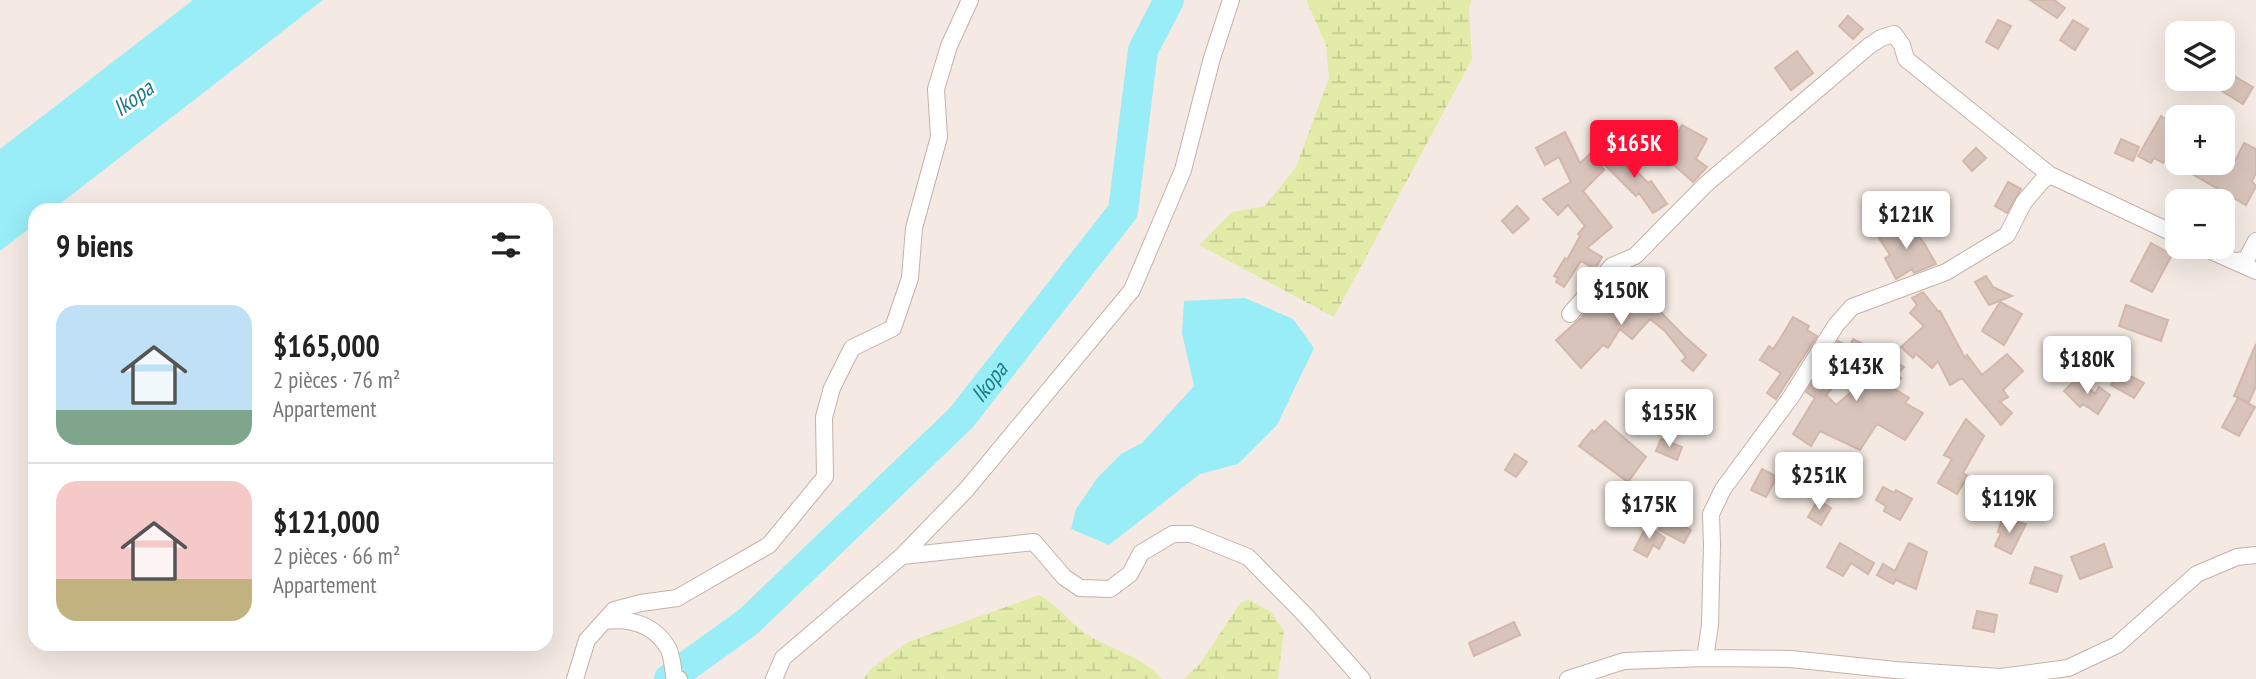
<!DOCTYPE html>
<html lang="fr">
<head>
<meta charset="utf-8">
<style>
	:root { --surface:#fff; --page:#f2f2f2; --text:#222; --muted:#767676; --line:#e0e0e0; --accent:#ff0f33 }
	body { margin:0; font-family:"PT Sans Narrow",sans-serif; background:var(--page); color:var(--text); height:100vh; display:flex; flex-direction:column; font-size:26px; white-space:nowrap }
	* { box-sizing:border-box; margin:0 }
	p { font-size:23px; color:var(--muted) }
	.icon { flex:none; width:38px; height:38px; fill:none; stroke:currentColor; stroke-width:2; stroke-linecap:round; stroke-linejoin:round }
	.map { position:relative; flex:1; overflow:hidden }
	.sheet { position:absolute; left:28px; top:203px; width:525px; height:448px; display:flex; flex-direction:column; background:var(--surface); border-radius:21px; box-shadow:0 7px 28px #0002 }
	.sheet>* { flex:none }
	.fabs { position:absolute; left:2165px; top:21px; display:grid; gap:14px }
	.fabs a { display:grid; place-items:center; width:70px; height:70px; border-radius:14px; background:var(--surface); box-shadow:0 7px 28px #0002; font-size:35px }
	.price { position:absolute; translate:-50% -60px; padding:0 16px; border-radius:7px; background:#fff; color:#222; font-size:23px; line-height:46px; filter:drop-shadow(0 2px 4px #0008) }
	.price::after { content:''; position:absolute; left:50%; top:42px; width:21px; height:16px; margin-left:-10px; background:inherit; clip-path:polygon(0 0,100% 0,50% 100%) }
	.price.selected { background:var(--accent); color:#fff }
	ul { padding:0; list-style:none }
	li { display:flex; align-items:center; gap:21px; height:175px; padding:0 28px }
	li+li { border-top:2px solid var(--line) }
	li span { display:grid; place-items:center; flex:none; width:196px; height:140px; border-radius:21px; color:#555 }
	li>.icon { margin-inline-start:auto }
	span .icon { width:84px; height:84px; fill:#fffc; stroke-width:1 }
	li b { font-size:30px }
	h2 { display:flex; justify-content:space-between; align-items:center; height:84px; padding:0 28px; font-size:30px }
	.map>svg:first-child { display:block }
	.wetland { fill:url(#wetland-marsh) }
	.water { fill:#99edf7 }
	.lines { fill:none; stroke-linecap:round; stroke-linejoin:round }
	.river { stroke:#99edf7; stroke-width:30 }
	.building { fill:#d9c4bb; stroke:#d2b7aa; stroke-width:2 }
	.street-casing { stroke:#c3b2a8; stroke-width:18 }
	.street { stroke:#fff; stroke-width:16 }
	.labels { text-anchor:middle; stroke-width:6; stroke-linejoin:round; paint-order:stroke }
	.water-label { font-size:23px; font-style:italic; fill:#1d7b89; stroke:#fff }
</style>
</head>
<body>
<div class="map">
<svg width="2256" height="679" viewBox="0 0 2256 679">
	<defs>
		<pattern id="wetland-marsh" width="20" height="14" patternUnits="userSpaceOnUse" patternTransform="scale(1.75)"><rect width="20" height="14" fill="#e2eca8"/><path d="M1 5h8M5 5V1M11 12h8M15 12V8" fill="none" stroke="#c3cb91"/></pattern>
	</defs>
	<rect width="100%" height="100%" fill="#f4eae3"/>
	<path class="wetland" d="M1306,0h166l-3,7 3,52 -138,258 -135,-72 33,-33 33,-6 31,-39 33,-89 -3,-33z
		M1039,595c19,10 30,27 47,39 25,16 57,22 76,45h-299l9,-11 36,-26z
		M1249,600l22,12 13,19 -6,48h-95l16,-14 42,-63z"/>
	<path class="water" d="M193,0h130l-271,210h-17v14l-35,27v-102z
		M1245,298l48,21 21,29 -37,77 -39,39 -38,10 -91,71 -38,-16 5,-20 22,-32 23,-23 21,-11 52,-57 -12,-53 2,-32z"/>
	<g class="lines">
		<path class="river" id="s1" d="M669,679l80,-58 212,-203 162,-207 20,-161 26,-50"/>
	</g>
	<path class="building" d="M2030,0h24l11,8 -8,10z
		M1848,16l15,13 -10,10 -14,-13z
		M1998,20l13,6 -13,23 -12,-7z
		M2073,20l15,9 -13,21 -15,-10z
		M1797,51l16,22 -22,17 -16,-22z
		M2222,69l31,18 -10,17 -26,-16 5,-8z
		M2161,116l16,9v38h57l10,-20 12,6v24l-4,8 4,5 -10,19 -80,-46 -3,4 -9,-5 -3,5 -13,-7z
		M1682,125l25,14 -11,20 11,8 -14,15 -29,-26z
		M1565,132l15,31 10,-9 14,16 -21,21 29,36 -25,21 15,9 -7,12 -14,-8 -17,26 -8,-5 2,-4 -4,-2 11,-18 2,2 13,-24 -2,-2 7,-8 -17,-21 -10,10 -15,-16 28,-17 -12,-25 -14,8 -9,-17z
		M2121,139l18,8 -6,14 -18,-8z
		M1614,148l34,35 3,-2 16,23 -14,9 -14,-20 -3,3 -35,-35z
		M1976,148l10,10 -14,13 -9,-10z
		M2008,182l13,7 -14,24 -12,-7z
		M1517,206l12,13 -16,14 -11,-12z
		M1906,220l18,23 12,21 -22,9 -2,-4 -16,10 -11,-21 5,-3 -11,-17z
		M2151,243l21,12 -20,37 -21,-11z
		M1986,276l7,11 19,9 -23,9 -14,-23z
		M1640,283l10,12 -3,3 36,37 23,20 -13,16 -11,-10 4,-4 -21,-26 -15,-12 -18,20 -12,-10 -12,19 -5,-3 -22,23 -25,-28 26,-23 19,-23 3,4 6,-7 11,10z
		M1923,292l15,19h2l25,47 2,-3 15,20 25,-21 16,17 -20,19 5,7 -8,5 12,11 -11,12 -39,-47 -12,7 -12,-24 -6,7 -16,-14 -3,4 -12,-11 23,-21 -14,-13 7,-8 -5,-7z
		M2000,302l22,12 -18,31 -22,-14z
		M2126,305l42,15 -7,21 -42,-15z
		M1793,317l16,9 -2,4 10,6 -41,63 -9,-6 14,-20 -21,-13 9,-14 4,3 7,-10z
		M1853,339l12,6 -13,22 -26,28 10,10 26,-22 6,4 22,-28 14,8 -8,8 5,3 -8,10 16,10 -4,5 18,10 -18,27 -28,-16 -17,26 -40,-19 -9,15 -18,-12 22,-36 -9,-6 32,-51 11,6z
		M2256,344v42l-7,16 -15,-6z
		M2120,371l24,12 -10,15 -23,-13z
		M2078,377l17,17 4,-7 11,8 -12,19 -15,-10 -3,3 -16,-16z
		M2238,398l17,9 -16,29 -17,-9z
		M1966,419l18,17 -21,37 5,3 -11,18 -19,-11 14,-24 -8,-4z
		M1605,421l41,36 -18,25 -49,-36 13,-16 2,2z
		M1661,439l21,8 -5,13 -21,-9z
		M1515,454l12,8 -11,15 -11,-7z
		M1762,469l15,8 -11,20 -15,-7z
		M1883,487l11,6 2,-3 16,9 -12,21 -16,-9 2,-5 -10,-6z
		M1818,500l13,8 -10,17 -13,-8z
		M1668,518l23,12 -7,13 -25,-13z
		M2002,519l24,5 -15,30 -16,-8 6,-13 -3,-1z
		M1647,525l18,13 -6,11 -6,-4 -6,12 -13,-7z
		M1840,543l34,20 -6,11 -17,-11 -8,13 -16,-9z
		M1909,543l18,9 -11,37 -20,-9 -3,4 -16,-9 6,-11 12,7z
		M2104,544l8,23 -32,12 -9,-22z
		M2035,567l27,9 -5,16 -27,-9z
		M1977,611l20,4 -3,17 -21,-4z
		M1514,622l6,13 -46,21 -5,-13z"/>
	<g class="lines">
		<g class="street-casing">
			<path id="street" d="M2202,247l54,24
				M2235,261l11,-1 10,-19
				M1570,314l42,-48 23,-10 70,-71 164,-139 12,-8 13,-4 8,11 4,14 144,116 127,60
				M902,556l132,-14 30,35 16,11 30,1 20,-15 11,-21 32,-19h18l57,23 59,60 55,62
				M604,621c25,-3 50,3 64,27 4,7 5,19 6,28l5,3
				M1705,658l5,-33 2,-80 -1,-31 12,-25 68,-92 45,-72 16,-18 94,-35 61,-37 17,-33 18,-21 8,-6
				M575,679l12,-39 27,-30 27,-7 36,-5 92,-53 56,-68 -1,-60 8,-29 20,-40 41,-20 17,-50 4,-50 25,-91 -3,-48 13,-43 21,-46
				M774,679l9,-21 119,-102 64,-66 166,-200 51,-120 29,-112 19,-58
				M1568,679l56,-18 81,-3 86,1 104,11 106,7 67,-9 49,-23 80,-71 40,-17 19,-2"/>
		</g>
		<use href="#street" class="street"/>
	</g>
	<g class="labels">
		<g class="water-label">
			<text transform="translate(133 98) rotate(-36)" y="8">Ikopa</text>
			<text dy="8" stroke="none"><textPath href="#s1" startOffset="438">Ikopa</textPath></text>
		</g>
	</g>
</svg>
<div class="fabs">
<a><svg class="icon" aria-label="layers" viewBox="0 0 24 24"><path d="M12 4l9 5-9 5-9-5zM3 14l9 5 9-5"/></svg></a>
<a>+</a>
<a>−</a>
</div>
<b class="price selected" style="left:1634px;top:180px">$165K</b>
<b class="price" style="left:1906px;top:251px">$121K</b>
<b class="price" style="left:1621px;top:327px">$150K</b>
<b class="price" style="left:2087px;top:396px">$180K</b>
<b class="price" style="left:1856px;top:403px">$143K</b>
<b class="price" style="left:1669px;top:449px">$155K</b>
<b class="price" style="left:1819px;top:512px">$251K</b>
<b class="price" style="left:2009px;top:535px">$119K</b>
<b class="price" style="left:1649px;top:541px">$175K</b>
<section class="sheet">
<h2>9 biens<svg class="icon" aria-label="filters" viewBox="0 0 24 24"><path d="M4 7h16M4 17h16"/><circle cx="9" cy="7" r="2"/><circle cx="15" cy="17" r="2"/></svg></h2>
<ul>
<li><span style="background:linear-gradient(#bfe0f5 75%,#7fa58c 0)"><svg class="icon" aria-label="home" viewBox="0 0 24 24"><path d="M3 11l9-7 9 7M6 9v11h12V9"/></svg></span><div><b>$165,000</b><p>2 pièces · 76 m²</p><p>Appartement</p></div></li>
<li><span style="background:linear-gradient(#f6c9c9 70%,#c2b280 0)"><svg class="icon" aria-label="home" viewBox="0 0 24 24"><path d="M3 11l9-7 9 7M6 9v11h12V9"/></svg></span><div><b>$121,000</b><p>2 pièces · 66 m²</p><p>Appartement</p></div></li>
</ul>
</section>
</div>
</body>
</html>
